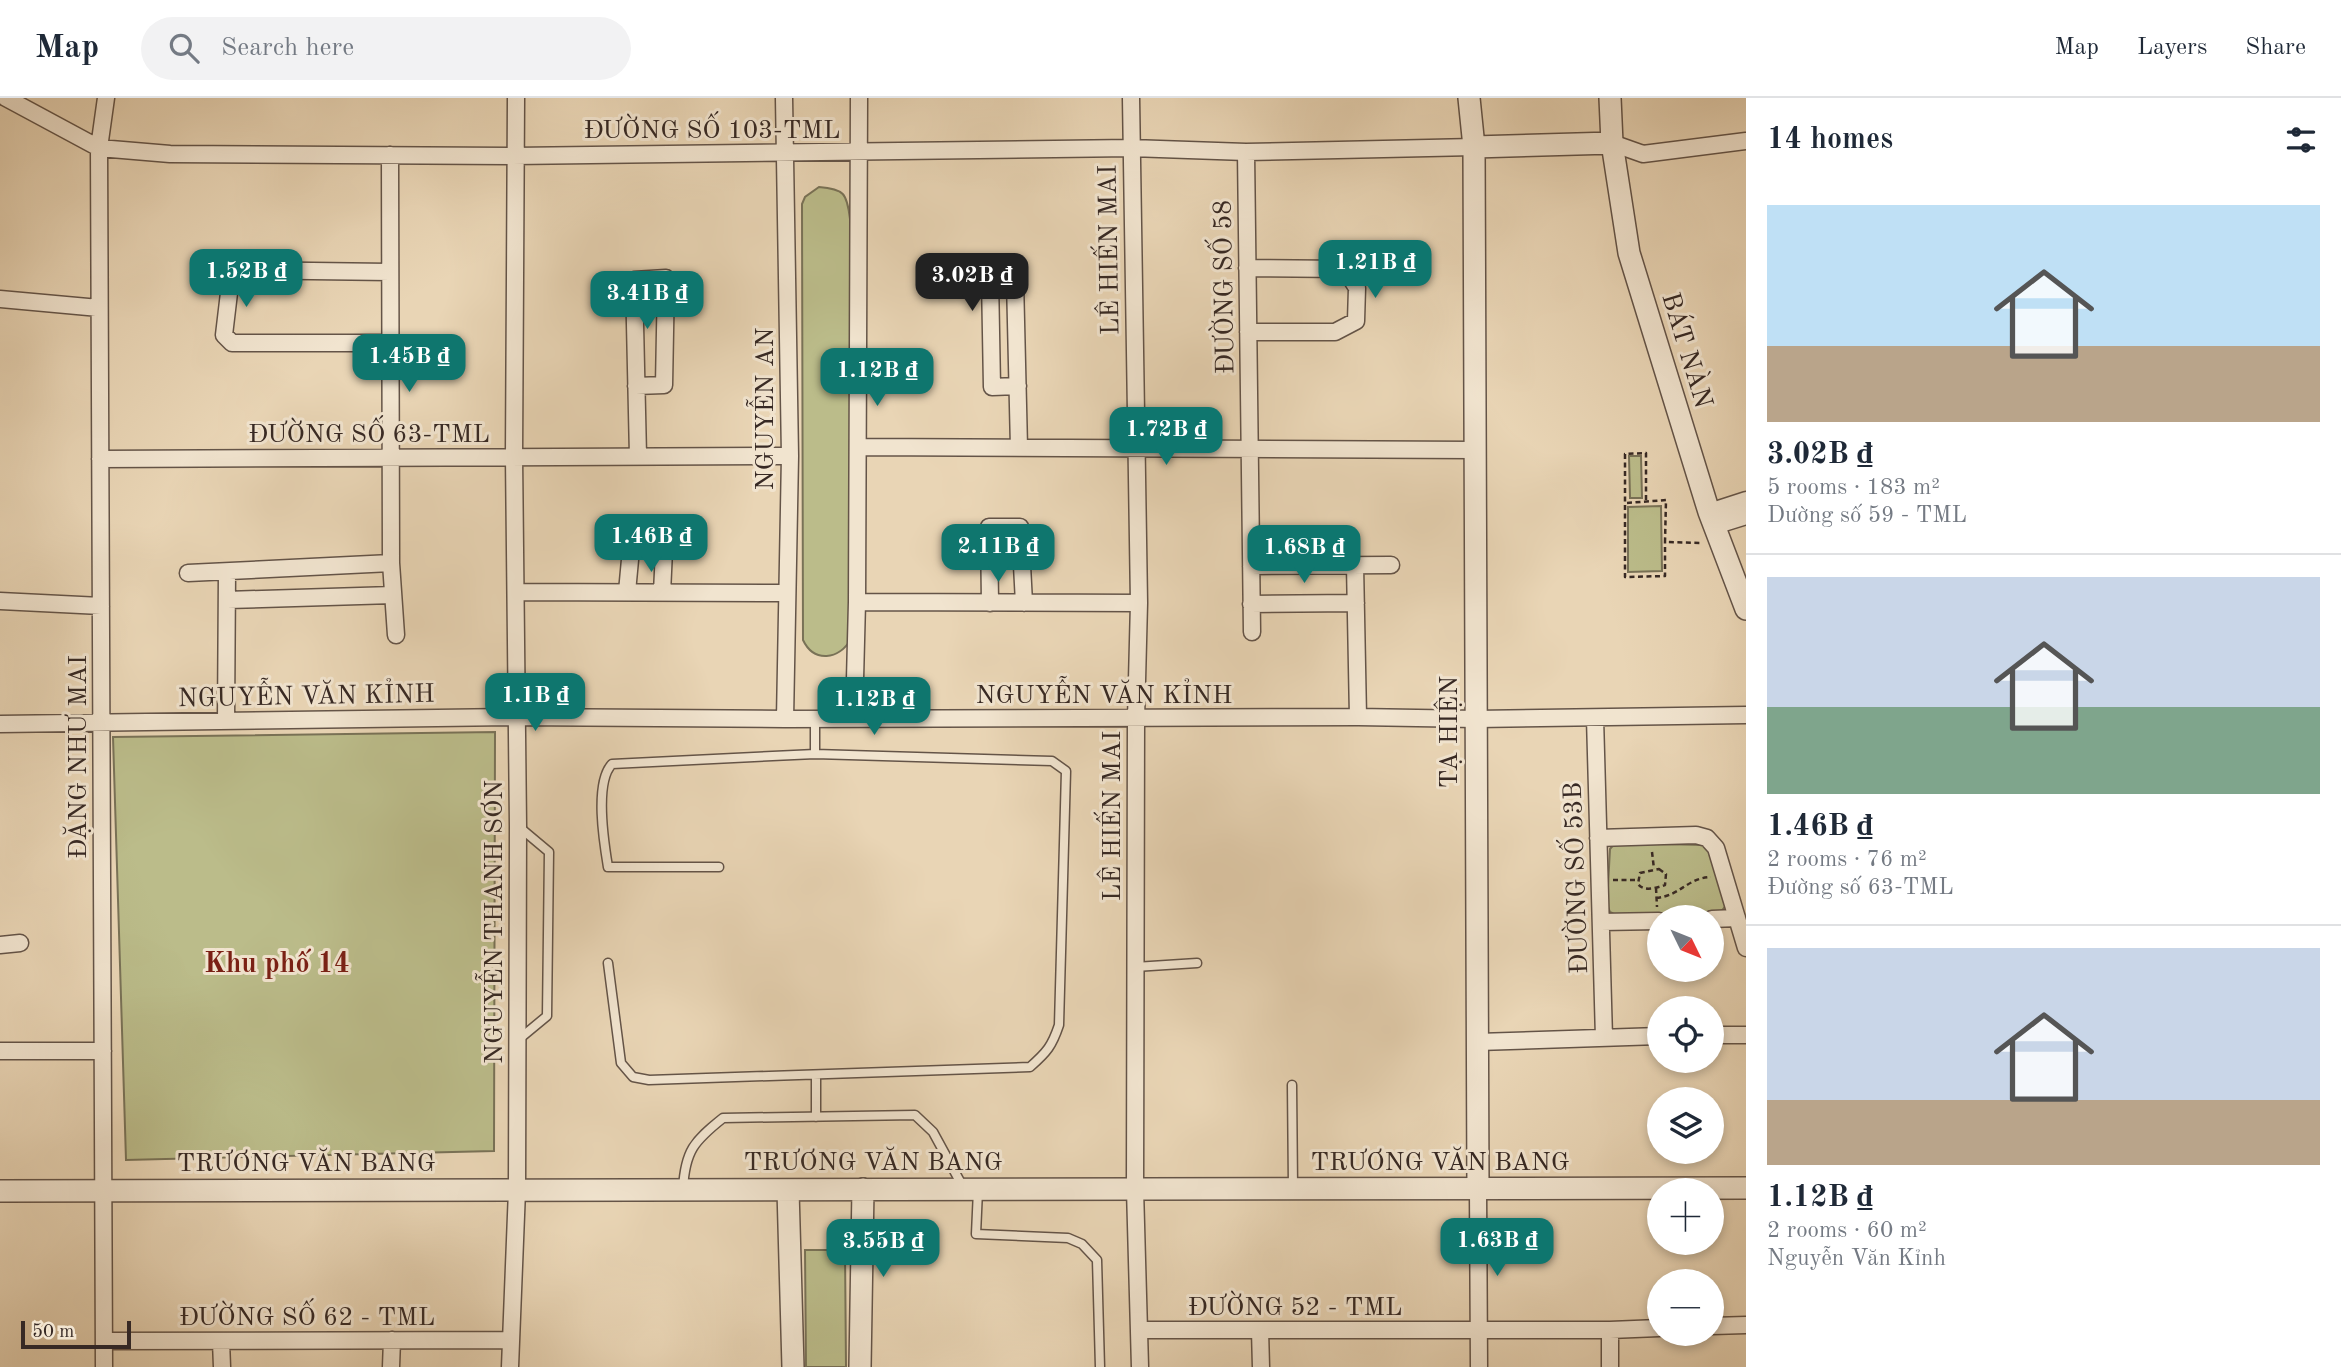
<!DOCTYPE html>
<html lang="en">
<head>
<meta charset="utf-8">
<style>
	:root { --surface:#fff; --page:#f2f2f3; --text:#1f2937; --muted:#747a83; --line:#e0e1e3; --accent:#0f766e }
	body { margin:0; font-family:"Old Standard TT",serif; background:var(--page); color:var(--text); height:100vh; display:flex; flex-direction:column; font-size:26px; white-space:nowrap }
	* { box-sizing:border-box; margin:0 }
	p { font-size:23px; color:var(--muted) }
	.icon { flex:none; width:38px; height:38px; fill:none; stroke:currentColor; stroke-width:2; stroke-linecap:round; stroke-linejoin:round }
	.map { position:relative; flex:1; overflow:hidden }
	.details { display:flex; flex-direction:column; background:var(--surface); width:595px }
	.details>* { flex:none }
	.needle { width:46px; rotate:133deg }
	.fabs { position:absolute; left:1647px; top:807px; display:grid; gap:14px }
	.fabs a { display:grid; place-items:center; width:77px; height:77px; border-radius:50%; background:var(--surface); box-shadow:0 4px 10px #0003; font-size:35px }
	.scale { position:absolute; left:21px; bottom:18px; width:110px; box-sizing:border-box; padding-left:7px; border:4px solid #372924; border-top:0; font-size:19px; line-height:24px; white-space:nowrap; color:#372924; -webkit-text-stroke:5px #f1e4cf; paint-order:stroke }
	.price { position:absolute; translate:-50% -60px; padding:0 16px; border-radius:14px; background:var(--accent); color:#fff; font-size:23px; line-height:46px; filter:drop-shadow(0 2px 4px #0008) }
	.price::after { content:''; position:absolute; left:50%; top:42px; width:21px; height:16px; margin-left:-10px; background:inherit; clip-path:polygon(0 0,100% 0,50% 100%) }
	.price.selected { background:#222; color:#fff }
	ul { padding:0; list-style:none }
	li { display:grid; align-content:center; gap:14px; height:371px; padding:0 21px }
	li+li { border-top:2px solid var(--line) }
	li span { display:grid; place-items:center; height:217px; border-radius:0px; color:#555 }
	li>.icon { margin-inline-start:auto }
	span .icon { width:126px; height:126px; fill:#fffc; stroke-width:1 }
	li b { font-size:30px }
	h2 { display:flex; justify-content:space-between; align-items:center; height:84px; padding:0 21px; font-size:30px }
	header { display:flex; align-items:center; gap:42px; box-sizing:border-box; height:98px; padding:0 35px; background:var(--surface); border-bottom:2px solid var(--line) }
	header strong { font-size:33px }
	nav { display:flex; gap:38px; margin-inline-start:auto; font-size:24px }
	.search { width:490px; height:63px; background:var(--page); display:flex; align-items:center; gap:18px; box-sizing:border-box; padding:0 24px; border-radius:38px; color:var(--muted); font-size:26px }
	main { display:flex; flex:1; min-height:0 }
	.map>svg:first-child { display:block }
	.green { fill:#bbbc8a; stroke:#797257; stroke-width:2 }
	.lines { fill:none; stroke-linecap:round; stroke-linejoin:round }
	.service-casing { stroke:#645448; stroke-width:11 }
	.minor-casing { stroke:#645448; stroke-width:19 }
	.tertiary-casing { stroke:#645448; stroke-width:24 }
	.path { stroke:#372924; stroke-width:2.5; stroke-dasharray:5 3.5; stroke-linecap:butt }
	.service { stroke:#f1e4cf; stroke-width:8 }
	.minor { stroke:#f1e4cf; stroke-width:16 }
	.tertiary { stroke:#f1e4cf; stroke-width:21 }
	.labels { text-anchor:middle; stroke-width:6; stroke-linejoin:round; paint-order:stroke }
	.street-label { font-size:26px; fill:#372924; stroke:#f1e4cf }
	.neighbourhood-label { font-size:28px; font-weight:bold; fill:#7a1f14; stroke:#f1e4cf }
</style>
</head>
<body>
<header>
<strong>Map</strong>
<div class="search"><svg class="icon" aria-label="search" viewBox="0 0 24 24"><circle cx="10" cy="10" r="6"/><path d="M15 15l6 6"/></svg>Search here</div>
<nav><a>Map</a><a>Layers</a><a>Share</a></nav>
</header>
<main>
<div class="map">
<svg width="1746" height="1269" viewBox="0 0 1746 1269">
	<rect width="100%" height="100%" fill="#e9d5b5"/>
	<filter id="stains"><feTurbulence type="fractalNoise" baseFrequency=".00286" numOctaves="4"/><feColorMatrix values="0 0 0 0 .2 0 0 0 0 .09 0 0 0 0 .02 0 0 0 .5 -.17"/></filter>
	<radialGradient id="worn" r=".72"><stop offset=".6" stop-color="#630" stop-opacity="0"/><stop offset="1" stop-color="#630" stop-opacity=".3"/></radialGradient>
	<path class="green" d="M819,89c25,2 28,6 31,32l1,420c-12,21 -37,24 -48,1l-1,-436 3,-7z
		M1629,358h12l1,42h-12z
		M1661,408l1,65 -34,1v-65z
		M495,634l-1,419 -368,9 -13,-423z
		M1615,745l89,2 7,5 15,55 -5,7 -12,4 -93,-1 -6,-3 -3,-8 3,-55z
		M805,1152h40l1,117h-40z"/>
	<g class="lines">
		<g class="service-casing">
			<path id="service" d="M719,769h-111c-4,-24 -14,-84 4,-103l203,-10
				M608,865l13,100 12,14 16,3 381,-13c17,-15 22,-21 29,-42l7,-254 -14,-10 -237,-7v-35
				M1135,869l62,-4
				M518,942l29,-24 2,-164 -31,-26
				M1292,987l1,102
				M816,1019v-42
				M683,1091c2,-38 11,-48 40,-71l192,-3 18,17 30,55
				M978,1092l-2,44 92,4 14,6 15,16 3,107"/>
		</g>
		<g class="minor-casing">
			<path id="minor" d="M6,0l93,50 71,6 344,2 617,-8 115,4 228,-5
				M784,0l6,358 -5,263
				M1131,0l8,505 -3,116 -1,470 5,178
				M1612,45l31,11 103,-13
				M1246,54l6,480
				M390,57l1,408 5,72
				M1247,170l98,1 12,19 -1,33 -21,11h-87
				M0,201l99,9
				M390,245h-158l-8,-8 7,-59 7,-6 152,2
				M636,288l28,-1 2,-107 -32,2 4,176
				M1018,288l-26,1 -2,-109 3,-11 9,-4 9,4 4,13 4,168
				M858,349l617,3
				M100,361l690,-3
				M1709,414l37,-12
				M1714,428l32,-10
				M1355,467l3,152
				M1251,468l140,-1
				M188,475l203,-10
				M516,494l271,1
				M627,494l4,-43 11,-19 16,4 6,16 -2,43
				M227,502l166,-5
				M0,503l101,5
				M857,504l282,1
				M990,505l-1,-76h31l4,76
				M1251,506l105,-1
				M854,620l3,-116 2,-504
				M1595,620l9,320
				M226,623l1,-149
				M0,626l516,-7 269,2 573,-2 118,2 270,-4
				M1598,740l98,-3 11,3 9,10 30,100
				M1712,821l25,-1
				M1601,824l58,-1
				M0,847l20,-2
				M1712,937h34
				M1478,944l181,-6
				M0,953h103
				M1478,1091l1,178
				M1712,1228l34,-1
				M1140,1232h470l49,-2
				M1260,1232l1,37
				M104,1243l406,-1
				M221,1243l1,26
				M104,1269l-5,-1219 7,-50
				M391,1269l1,-27
				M510,1269l7,-177 1,-364 -4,-369 2,-359
				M1610,1269v-37"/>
		</g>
		<g class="tertiary-casing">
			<path id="tertiary" d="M1469,0l5,49 4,1042
				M1610,0l2,45 17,110 80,259 37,97
				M1474,49l138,-4
				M788,1092l5,177
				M0,1093l1746,-3
				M860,1269l3,-178"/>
		</g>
		<path class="path" d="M1646,402v-47l-21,1v123l40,-1v-34
			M1627,405l39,-3 -1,42 35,1
			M1652,754l2,17
			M1659,771l7,5 -1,11c-9,3 -21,7 -27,-1l2,-11z
			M1613,782h25
			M1656,790l1,19
			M1656,800c24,-2 31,-20 55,-21"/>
		<use href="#service" class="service"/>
		<use href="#minor" class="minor"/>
		<use href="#tertiary" class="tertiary"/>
	</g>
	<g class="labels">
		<g class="street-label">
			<text x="712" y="40">ĐƯỜNG SỐ 103-TML</text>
			<text transform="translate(1108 152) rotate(-91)" y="9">LÊ HIẾN MAI</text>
			<text transform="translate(1223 189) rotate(-91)" y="9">ĐƯỜNG SỐ 58</text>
			<text transform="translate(1688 252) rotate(73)" y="9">BÁT NÀN</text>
			<text transform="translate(764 311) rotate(-90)" y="9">NGUYỄN AN</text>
			<text x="369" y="344">ĐƯỜNG SỐ 63-TML</text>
			<text x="1104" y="605">NGUYỄN VĂN KỈNH</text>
			<text transform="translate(306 597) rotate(-1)" y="9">NGUYỄN VĂN KỈNH</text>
			<text transform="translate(1448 634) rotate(-90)" y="9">TẠ HIỆN</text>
			<text transform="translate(77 659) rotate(-90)" y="9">ĐẶNG NHƯ MAI</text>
			<text transform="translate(1111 718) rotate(-90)" y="9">LÊ HIẾN MAI</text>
			<text transform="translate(1575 780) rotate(-92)" y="9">ĐƯỜNG SỐ 53B</text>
			<text transform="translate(493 824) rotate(-90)" y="9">NGUYỄN THANH SƠN</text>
			<text x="873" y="1072">TRƯƠNG VĂN BANG</text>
			<text x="1440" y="1072">TRƯƠNG VĂN BANG</text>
			<text x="306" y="1073">TRƯƠNG VĂN BANG</text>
			<text x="1295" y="1217">ĐƯỜNG 52 - TML</text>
			<text x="307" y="1227">ĐƯỜNG SỐ 62 - TML</text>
		</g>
		<g class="neighbourhood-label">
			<text x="277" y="874">Khu phố 14</text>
		</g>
	</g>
	<rect width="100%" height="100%" filter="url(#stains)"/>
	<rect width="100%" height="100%" fill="url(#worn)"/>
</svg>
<div class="fabs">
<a><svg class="needle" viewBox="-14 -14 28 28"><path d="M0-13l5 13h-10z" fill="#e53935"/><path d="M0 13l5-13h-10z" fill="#747a83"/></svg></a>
<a><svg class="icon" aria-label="locate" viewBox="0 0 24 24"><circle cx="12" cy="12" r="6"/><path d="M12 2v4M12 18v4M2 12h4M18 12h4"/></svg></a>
<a><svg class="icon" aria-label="layers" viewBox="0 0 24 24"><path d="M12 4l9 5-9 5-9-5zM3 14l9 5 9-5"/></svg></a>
<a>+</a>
<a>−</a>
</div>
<div class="scale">50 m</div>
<b class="price" style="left:1375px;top:202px">1.21B ₫</b>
<b class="price" style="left:246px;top:211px">1.52B ₫</b>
<b class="price selected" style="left:972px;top:215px">3.02B ₫</b>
<b class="price" style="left:647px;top:233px">3.41B ₫</b>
<b class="price" style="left:409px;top:296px">1.45B ₫</b>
<b class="price" style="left:877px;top:310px">1.12B ₫</b>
<b class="price" style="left:1166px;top:369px">1.72B ₫</b>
<b class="price" style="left:651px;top:476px">1.46B ₫</b>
<b class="price" style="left:998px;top:486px">2.11B ₫</b>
<b class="price" style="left:1304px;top:487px">1.68B ₫</b>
<b class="price" style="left:535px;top:635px">1.1B ₫</b>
<b class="price" style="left:874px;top:639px">1.12B ₫</b>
<b class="price" style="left:1497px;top:1180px">1.63B ₫</b>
<b class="price" style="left:883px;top:1181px">3.55B ₫</b>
</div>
<section class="details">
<h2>14 homes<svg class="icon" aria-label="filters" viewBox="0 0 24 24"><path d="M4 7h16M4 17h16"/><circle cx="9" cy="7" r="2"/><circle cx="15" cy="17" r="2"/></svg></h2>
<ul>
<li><span style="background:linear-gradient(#bfe0f5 65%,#b9a48a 0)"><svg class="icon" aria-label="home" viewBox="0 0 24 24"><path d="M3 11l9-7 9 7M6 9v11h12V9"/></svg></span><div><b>3.02B ₫</b><p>5 rooms · 183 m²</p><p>Dường số 59 - TML</p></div></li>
<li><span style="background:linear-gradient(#c9d6e8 60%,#7fa58c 0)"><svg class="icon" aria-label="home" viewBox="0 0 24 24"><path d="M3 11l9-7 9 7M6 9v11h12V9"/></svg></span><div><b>1.46B ₫</b><p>2 rooms · 76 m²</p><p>Đường số 63-TML</p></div></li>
<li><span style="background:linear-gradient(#c9d6e8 70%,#b9a48a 0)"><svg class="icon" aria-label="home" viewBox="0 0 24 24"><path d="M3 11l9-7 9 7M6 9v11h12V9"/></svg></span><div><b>1.12B ₫</b><p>2 rooms · 60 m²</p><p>Nguyễn Văn Kỉnh</p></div></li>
</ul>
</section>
</main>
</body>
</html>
